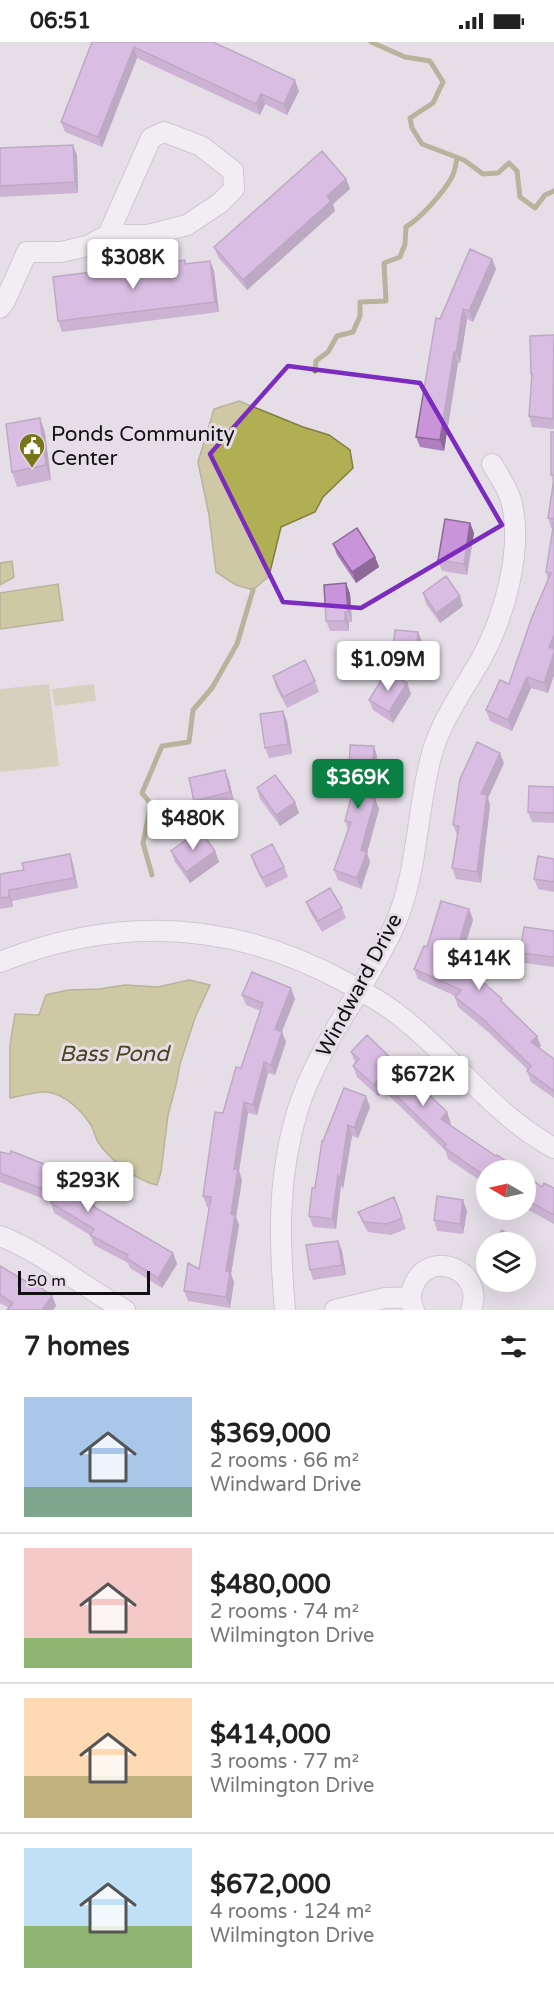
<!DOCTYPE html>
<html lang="en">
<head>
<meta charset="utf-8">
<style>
	:root { --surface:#fff; --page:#f6f6f6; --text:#222; --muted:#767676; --line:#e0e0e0; --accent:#0b8043 }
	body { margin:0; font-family:"Varela Round",sans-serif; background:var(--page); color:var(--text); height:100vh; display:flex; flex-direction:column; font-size:22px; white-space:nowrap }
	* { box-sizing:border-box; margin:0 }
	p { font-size:20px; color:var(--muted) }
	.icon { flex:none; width:33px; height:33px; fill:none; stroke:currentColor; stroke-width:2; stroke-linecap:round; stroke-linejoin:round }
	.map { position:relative; height:1268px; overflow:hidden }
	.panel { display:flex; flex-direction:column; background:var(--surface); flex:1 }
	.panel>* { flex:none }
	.needle { width:39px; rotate:279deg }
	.buttons { position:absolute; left:476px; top:1118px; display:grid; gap:12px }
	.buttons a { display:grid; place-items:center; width:60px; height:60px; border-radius:50%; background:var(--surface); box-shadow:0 6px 24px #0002; font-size:30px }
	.scale { position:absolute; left:18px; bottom:15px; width:132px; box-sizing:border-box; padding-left:6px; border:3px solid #110f12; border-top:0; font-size:16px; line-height:21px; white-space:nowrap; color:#110f12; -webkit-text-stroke:4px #e5dee7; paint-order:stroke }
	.price { position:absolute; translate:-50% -51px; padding:0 14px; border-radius:6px; background:#fff; color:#222; font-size:20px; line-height:39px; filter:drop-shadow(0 2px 3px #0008) }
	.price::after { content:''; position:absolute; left:50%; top:36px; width:18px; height:14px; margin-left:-9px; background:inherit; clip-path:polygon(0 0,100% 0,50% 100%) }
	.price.on { background:var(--accent); color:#fff }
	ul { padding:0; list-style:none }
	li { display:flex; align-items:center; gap:18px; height:150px; padding:0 24px }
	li+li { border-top:2px solid var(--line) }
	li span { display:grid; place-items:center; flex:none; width:168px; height:120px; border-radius:0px; color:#555 }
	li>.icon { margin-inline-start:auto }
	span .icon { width:72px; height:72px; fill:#fffc; stroke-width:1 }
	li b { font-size:26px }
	h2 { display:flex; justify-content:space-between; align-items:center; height:72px; padding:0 24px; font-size:26px }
	.status { display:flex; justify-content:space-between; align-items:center; height:42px; padding:0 30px; background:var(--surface); direction:ltr }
	.status svg { height:16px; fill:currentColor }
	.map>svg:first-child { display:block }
	.green { fill:#c3c28c }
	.water { fill:#b1af53; stroke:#817f40; stroke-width:1.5 }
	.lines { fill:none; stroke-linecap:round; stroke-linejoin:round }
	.stream { stroke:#817f40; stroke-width:5 }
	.street-casing { stroke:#b2abb4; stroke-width:22 }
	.street { stroke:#fff; stroke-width:20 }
	.wall { fill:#ae7fbc }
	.shaded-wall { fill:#8d6899 }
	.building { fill:#ca94db; stroke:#8d6899; stroke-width:1.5 }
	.marked { fill:none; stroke:#7b2cbf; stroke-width:4.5; stroke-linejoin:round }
	.labels { text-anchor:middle; stroke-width:6; stroke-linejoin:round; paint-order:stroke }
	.poi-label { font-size:21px; fill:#110f12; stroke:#e5dee7; text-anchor:start }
	.street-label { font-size:21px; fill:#110f12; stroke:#e5dee7 }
	.water-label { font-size:22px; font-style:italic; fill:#47461f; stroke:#e5dee7 }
</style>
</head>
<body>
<div class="status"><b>06:51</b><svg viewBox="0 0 49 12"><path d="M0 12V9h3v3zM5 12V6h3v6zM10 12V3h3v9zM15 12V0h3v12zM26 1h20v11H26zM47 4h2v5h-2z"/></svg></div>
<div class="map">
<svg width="554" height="1268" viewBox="0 0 554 1268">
	<rect width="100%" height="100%" fill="#e5dee7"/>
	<path class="green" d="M49,642l10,82 -59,6v-83z
		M94,642l2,17 -41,5 -3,-17z"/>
	<path class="water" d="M239,359l64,26 26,8 21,15 3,18 -30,29 -8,15 -34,15 -12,49 -16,14 -17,-5 -20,-13 -7,-57 -11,-53 16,-53z
		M12,519l2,16 -14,8v-22z
		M58,542l5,36 -63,9v-36z
		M189,938l21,5 -15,33 -15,46 -4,21 -8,30 -7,57 -4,13c-19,-3 -49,-27 -59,-43 -3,-5 -4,-12 -7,-17 -10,-15 -26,-31 -44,-33 -12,-1 -26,4 -37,6v-53l5,-31 24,1 7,-20 22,-5 31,-1 26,-4 33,2z"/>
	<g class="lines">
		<path class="stream" d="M371,0l34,15 25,4 13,21 -10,21 -23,15 2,10 10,16 42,16 19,14 15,-1 11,-10 8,8 3,26 15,11 10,-13 9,-4
			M315,329l1,-10 12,-9 9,-16 16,-4 7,-16v-14l26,-1 -2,-38 16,-6 5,-13 1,-17c15,-9 37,-34 46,-50 3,-6 4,-13 5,-19
			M152,833l-9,-32 8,-39 -9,-11 20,-47 27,-4 4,-32 19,-22 25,-44 16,-54"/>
		<g class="street-casing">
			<path id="street" d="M0,266l5,-7 22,-49h34l26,-6 21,-11h40l39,-10 33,-22 14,-14 -1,-18 -32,-25 -37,-14 -13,6 -43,97
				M0,920c118,-47 234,-41 345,20 17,9 35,19 51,31 56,42 96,101 158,135
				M0,1194c46,18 82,51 125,74
				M285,1268c-6,-70 -8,-133 13,-201 21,-66 66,-118 95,-180 25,-54 23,-115 38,-172 9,-35 31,-65 49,-96 24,-43 44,-112 31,-161 -4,-13 -12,-24 -19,-36
				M335,1268l50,-12 26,-1
				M414,1268c-4,-8 -4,-16 -1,-23 14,-40 73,-18 58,23"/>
		</g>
		<use href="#street" class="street"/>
	</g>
	<path class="wall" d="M92,0h121l86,49 -12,24 -22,-11 -5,11 -123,-57 -35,89 -37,-15 -4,-10z
		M0,106l77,7 1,38 -78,4z
		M346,137l4,10 -17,15 2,7 -88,79 -29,-33 -4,-10z
		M492,217l4,10 -23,53 -6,-3 -7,44h-2l-14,88 -24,-4 -4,-10 24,-118z
		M210,219l4,10 5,41 -157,20 -4,-11 128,-57z
		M554,293v94l-22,-2 -3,-11 3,-38 -1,-4z
		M40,376l5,15 6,47 -34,7 -5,-15z
		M554,390v243l-6,18 -17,-5 -19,43 -22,-10 -4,-11 23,-26 39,-105 -2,-7 7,-44h-2l-3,-10 5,-36 -2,-7z
		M470,481l4,10 -7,42 -25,-4 -4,-11z
		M333,502l42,13 4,10 -23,16 -19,-28z
		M346,541l4,11 2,28h-3v9h-19l-4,-10z
		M423,551l40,13 -23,17 -14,-19z
		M418,590l4,10 -3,28 -23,-2 -4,-10z
		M273,634l42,5 4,11 -32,16 -11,-21z
		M407,641l4,11 -18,29 -20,-13 -4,-10z
		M287,679l5,33 -23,4 -4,-10z
		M377,714l-2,43 4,10 -12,44 3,9 -9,27 -23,-9 -4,-10 14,-40 -3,-9 8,-28 -4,-11z
		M504,721l-16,35 2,7 -9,78 -25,-4 -4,-11 5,-33 -4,-10z
		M229,738l5,22 -36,9 -4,-10z
		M554,745v36l-22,-1 -4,-10z
		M257,746l38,14 4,11 -19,13 -20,-27z
		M171,809h44l4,11 -29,21 -15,-21z
		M251,813l33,12 4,10 -22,11 -12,-23z
		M554,817v33l-16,-3 -4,-10z
		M73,822l5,24 -66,13 1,6 -13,2v-35z
		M306,860l36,6 4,10 -24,14 -12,-20z
		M469,867l4,11 -13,42 44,42 37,42 -2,2 15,11v39l-23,-16 -4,-11 1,-1 -41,-39 -29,-24 -3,-10v-1l-37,-17 -4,-10 13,-22z
		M554,889v36l-30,-4 -4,-10z
		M242,953l53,4 -13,33 4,10 -11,33 -7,-2 -11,42 -9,-2 -9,58 3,9 -6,37 3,8 -8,49 3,8 -4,26 -42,-7 -4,-10 15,-22 10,-62h-2l-4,-11 20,-83 18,-45 20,-57 -15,-6z
		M351,1010l96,60 4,12 -1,1 36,45v19l-2,-6 -36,-24 -3,-9 -62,-60 -5,6 -21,-19 -4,-11 2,-3z
		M370,1065l-12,31 -6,-2 -9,53 -2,-4 -5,44 -23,-2 -4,-11 14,-75z
		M0,1110l53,22 43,34 77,45 4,11 -15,24 -32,-20 -2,-5 -34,-18 -4,-10 -36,-22 -3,-10 1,-1 -52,-20z
		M525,1132l17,13 12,1v36l-29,-16z
		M394,1155l12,32 -15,6 -23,-3 -6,-10 -4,-10z
		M467,1169l-4,23 -26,-3 -3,-11z
		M338,1199l4,10 4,24 -33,5 -3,-10z
		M0,1224l52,30 4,10 -47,2 -9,-5z"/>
	<path class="shaded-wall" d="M134,5l3,11 -35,89 -4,-10z
		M295,38l4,11 -12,24 -3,-11z
		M261,52l4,10 -5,11 -4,-11z
		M73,103l4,10 1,38 -3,-11z
		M346,137l4,10 -17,15 2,7 -88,79 -4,-10 84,-84z
		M492,217l4,10 -23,53 -4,-11z
		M210,219l4,10 5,41 -4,-10z
		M463,267l4,10 -7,44 -4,-10z
		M454,310l4,11 -14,88 -4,-11z
		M40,376l5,15 6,47 -5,-15z
		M470,481l4,10 -7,42 -3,-11z
		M375,515l4,10 -23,16 -4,-11z
		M346,541l4,11 2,28 -4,-10z
		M460,554l3,10 -23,17 -4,-10z
		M345,570l4,10v9l-4,-10z
		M418,590l4,10 -3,28 -4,-10z
		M554,593v40l-6,18 -4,-10 5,-36z
		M527,635l4,11 -19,43 -4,-11z
		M407,641l4,11 -18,29 -4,-11z
		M283,669l4,10 5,33 -4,-10z
		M374,704l3,10 -2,43 4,10 -12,44 3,9 -9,27 -4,-11 4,-28 10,-52z
		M500,711l4,10 -16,35 2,7 -9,78 -4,-11 4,-78z
		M225,728l4,10 5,22 -4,-10z
		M295,760l4,11 -19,13 -4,-11z
		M215,809l4,11 -29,21 -4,-11z
		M70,812l3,10 5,24 -4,-10z
		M9,848l3,11 1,6 -4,-10z
		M469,867l4,11 -16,49 -3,-10z
		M291,946l4,11 -17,41 -3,-11z
		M282,990l4,10 -11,33 -4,-10z
		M537,994l4,10 -7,7 -3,-11z
		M264,1020l4,11 -11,42 -4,-10z
		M379,1037l4,11 -5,6 -4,-11z
		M366,1054l4,11 -12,31 -4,-10z
		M244,1060l4,11 -9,58 3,9 -6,37 3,8 -8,49 3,8 -4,26 -4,-11v-26l8,-102z
		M447,1070l4,12 -6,6 -4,-11z
		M348,1083l4,11 -9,53 -3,-10z
		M49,1124l4,10 -6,-5z
		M338,1133l3,10 -5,44 -4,-10z
		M93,1156l3,11 -7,-5z
		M463,1158l4,11 -4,23 -3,-10z
		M338,1199l4,10 4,24 -4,-10z
		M173,1211l4,11 -15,24 -4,-10z
		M526,1211l4,10 -5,5v-14z
		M52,1254l4,10 -3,4h-11z"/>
	<path class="building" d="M92,0h121l82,38 -11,24 -23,-10 -5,10 -122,-57 -36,90 -37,-15z
		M73,103l2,37 -75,4v-38z
		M322,109l24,28 -19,17 4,5 -88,79 -29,-33z
		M470,207l22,10 -23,52 -6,-2 -7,44 -2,-1 -14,88 -24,-3 20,-119 4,1z
		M185,218v4l25,-3 5,41 -157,19 -5,-44z
		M554,293l-1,84 -24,-3 3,-42h-1l-1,-38z
		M40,376l6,47 -34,7 -6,-48z
		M551,390h3v43h-3z
		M554,436v41l-6,-1z
		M445,477l25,4 -6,41 -26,-4z
		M554,479v114l-5,12 5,2v4l-10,30 -17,-6 -19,43 -22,-10 14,-30 9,4 23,-67 19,-44 -5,-1z
		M357,486l18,29 -23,15 -19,-28z
		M446,534l14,20 -24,17 -13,-20z
		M346,541l2,29h-3v9h-19l-2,-36z
		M395,588l23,2 -3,28 -23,-2z
		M305,618l10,21 -32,16 -10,-21z
		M387,629l20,12 -18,29 -20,-12z
		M283,669l5,33 -23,4 -5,-34z
		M477,700l23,11 -19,41 6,1 -10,77 -25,-4 7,-42 -6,-1 7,-46z
		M350,703l24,1 -3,52 4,1 -14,51 6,2 -10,26 -23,-8 17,-48 -6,-1 10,-38 -6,-1z
		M225,728l5,22 -36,9 -5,-23z
		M275,733l20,27 -19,13 -19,-27z
		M529,744l25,1v26l-26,-1z
		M200,788l15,21 -29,21 -15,-21z
		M272,802l12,23 -22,11 -11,-23z
		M70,812l4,24 -65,12v7l-9,1v-24l24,-4 -2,-7z
		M538,814l16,3v23l-20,-3z
		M330,846l12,20 -24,13 -12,-19z
		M441,859l28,8 -15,50 6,3 42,37 -1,2 36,35 -6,6 23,17v32l-27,-20 4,-5 -47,-46 -29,-23 6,-7 -47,-21 10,-23 3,1z
		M524,885l30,4v26l-34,-4z
		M252,930l39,16 -16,41 7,3 -11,33 -7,-3 -11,43 -9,-3 -10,67h4l-7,45 4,1 -9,56 4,1 -4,25 -42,-6 4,-28 11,6 12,-72 -8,-1 12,-84 8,1 13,-46 5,1 22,-65 -21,-8z
		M367,993l80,77 -6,7 55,37 1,-1 22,15h-33v11l-4,-4 1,-2 -39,-28 2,-3 -67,-65 -5,6 -21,-19 6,-7 -8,-7z
		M344,1046l22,8 -12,32 -6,-3 -8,54 -2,-4 -6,44 -23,-3 3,-28h3l7,-47h1z
		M11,1109l38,15 -2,5 46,27 -4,6 84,49 -15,25 -32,-20 2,-3 -38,-20 4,-6 -43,-26 5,-9 -56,-21v-21l10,2z
		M525,1132l17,13 2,-4 10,5v27l-29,-16z
		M437,1154l26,4 -3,24 -26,-4z
		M394,1155l8,21 -15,6 -23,-2 -6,-10z
		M502,1188l13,12h-24z
		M338,1199l4,24 -32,5 -4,-25z
		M0,1224l27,16 2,-3 23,17 -10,14h-35l6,-7 -13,-8z"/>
	<path d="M0 0H554V1268H0ZM288,324l132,17 82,142 -141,83 -78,-6 -73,-148z" fill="#e5dee7" fill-opacity=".55" fill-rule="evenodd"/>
	<path class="marked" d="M288,324l132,17 82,142 -141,83 -78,-6 -73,-148z"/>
	<defs>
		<g id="civic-pin" transform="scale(1.35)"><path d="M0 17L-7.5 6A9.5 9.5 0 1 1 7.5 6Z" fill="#78751a" stroke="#e5dee7"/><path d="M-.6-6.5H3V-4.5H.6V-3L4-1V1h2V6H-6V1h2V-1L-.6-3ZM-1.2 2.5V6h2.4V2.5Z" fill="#fff"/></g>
	</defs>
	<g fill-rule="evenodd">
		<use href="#civic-pin" x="32" y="404"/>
	</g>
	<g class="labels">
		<g class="poi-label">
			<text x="51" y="399">Ponds Community<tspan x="51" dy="24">Center</tspan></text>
		</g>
		<g class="street-label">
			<text transform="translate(359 943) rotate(-62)" y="7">Windward Drive</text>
		</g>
		<g class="water-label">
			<text x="114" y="1019">Bass Pond</text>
		</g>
	</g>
</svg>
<div class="buttons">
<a><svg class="needle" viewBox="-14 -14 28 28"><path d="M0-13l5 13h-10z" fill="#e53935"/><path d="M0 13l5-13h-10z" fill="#767676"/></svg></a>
<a><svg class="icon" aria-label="layers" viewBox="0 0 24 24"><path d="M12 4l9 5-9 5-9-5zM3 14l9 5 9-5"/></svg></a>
</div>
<div class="scale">50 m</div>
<b class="price" style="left:133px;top:248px">$308K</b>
<b class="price" style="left:388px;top:650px">$1.09M</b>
<b class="price on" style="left:358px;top:768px">$369K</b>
<b class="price" style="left:193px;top:809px">$480K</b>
<b class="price" style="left:479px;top:949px">$414K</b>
<b class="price" style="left:423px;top:1065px">$672K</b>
<b class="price" style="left:88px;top:1171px">$293K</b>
</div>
<section class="panel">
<h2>7 homes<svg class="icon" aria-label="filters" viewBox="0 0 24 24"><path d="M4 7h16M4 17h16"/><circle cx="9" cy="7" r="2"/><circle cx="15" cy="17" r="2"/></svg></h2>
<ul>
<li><span style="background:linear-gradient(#a9c7e8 75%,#7fa58c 0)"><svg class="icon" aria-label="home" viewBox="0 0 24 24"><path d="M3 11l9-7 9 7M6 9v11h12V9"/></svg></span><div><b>$369,000</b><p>2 rooms · 66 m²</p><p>Windward Drive</p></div></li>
<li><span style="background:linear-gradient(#f6c9c9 75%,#8fb573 0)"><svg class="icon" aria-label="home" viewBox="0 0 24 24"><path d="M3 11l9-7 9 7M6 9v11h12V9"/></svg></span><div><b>$480,000</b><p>2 rooms · 74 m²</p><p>Wilmington Drive</p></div></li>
<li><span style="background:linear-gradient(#ffd9b3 65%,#c2b280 0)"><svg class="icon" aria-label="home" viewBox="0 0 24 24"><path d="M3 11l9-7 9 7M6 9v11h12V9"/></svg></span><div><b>$414,000</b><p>3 rooms · 77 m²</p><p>Wilmington Drive</p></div></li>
<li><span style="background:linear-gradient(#bfe0f5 65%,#8fb573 0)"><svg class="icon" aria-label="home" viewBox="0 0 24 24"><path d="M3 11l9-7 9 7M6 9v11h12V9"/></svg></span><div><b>$672,000</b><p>4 rooms · 124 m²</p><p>Wilmington Drive</p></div></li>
</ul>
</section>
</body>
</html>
